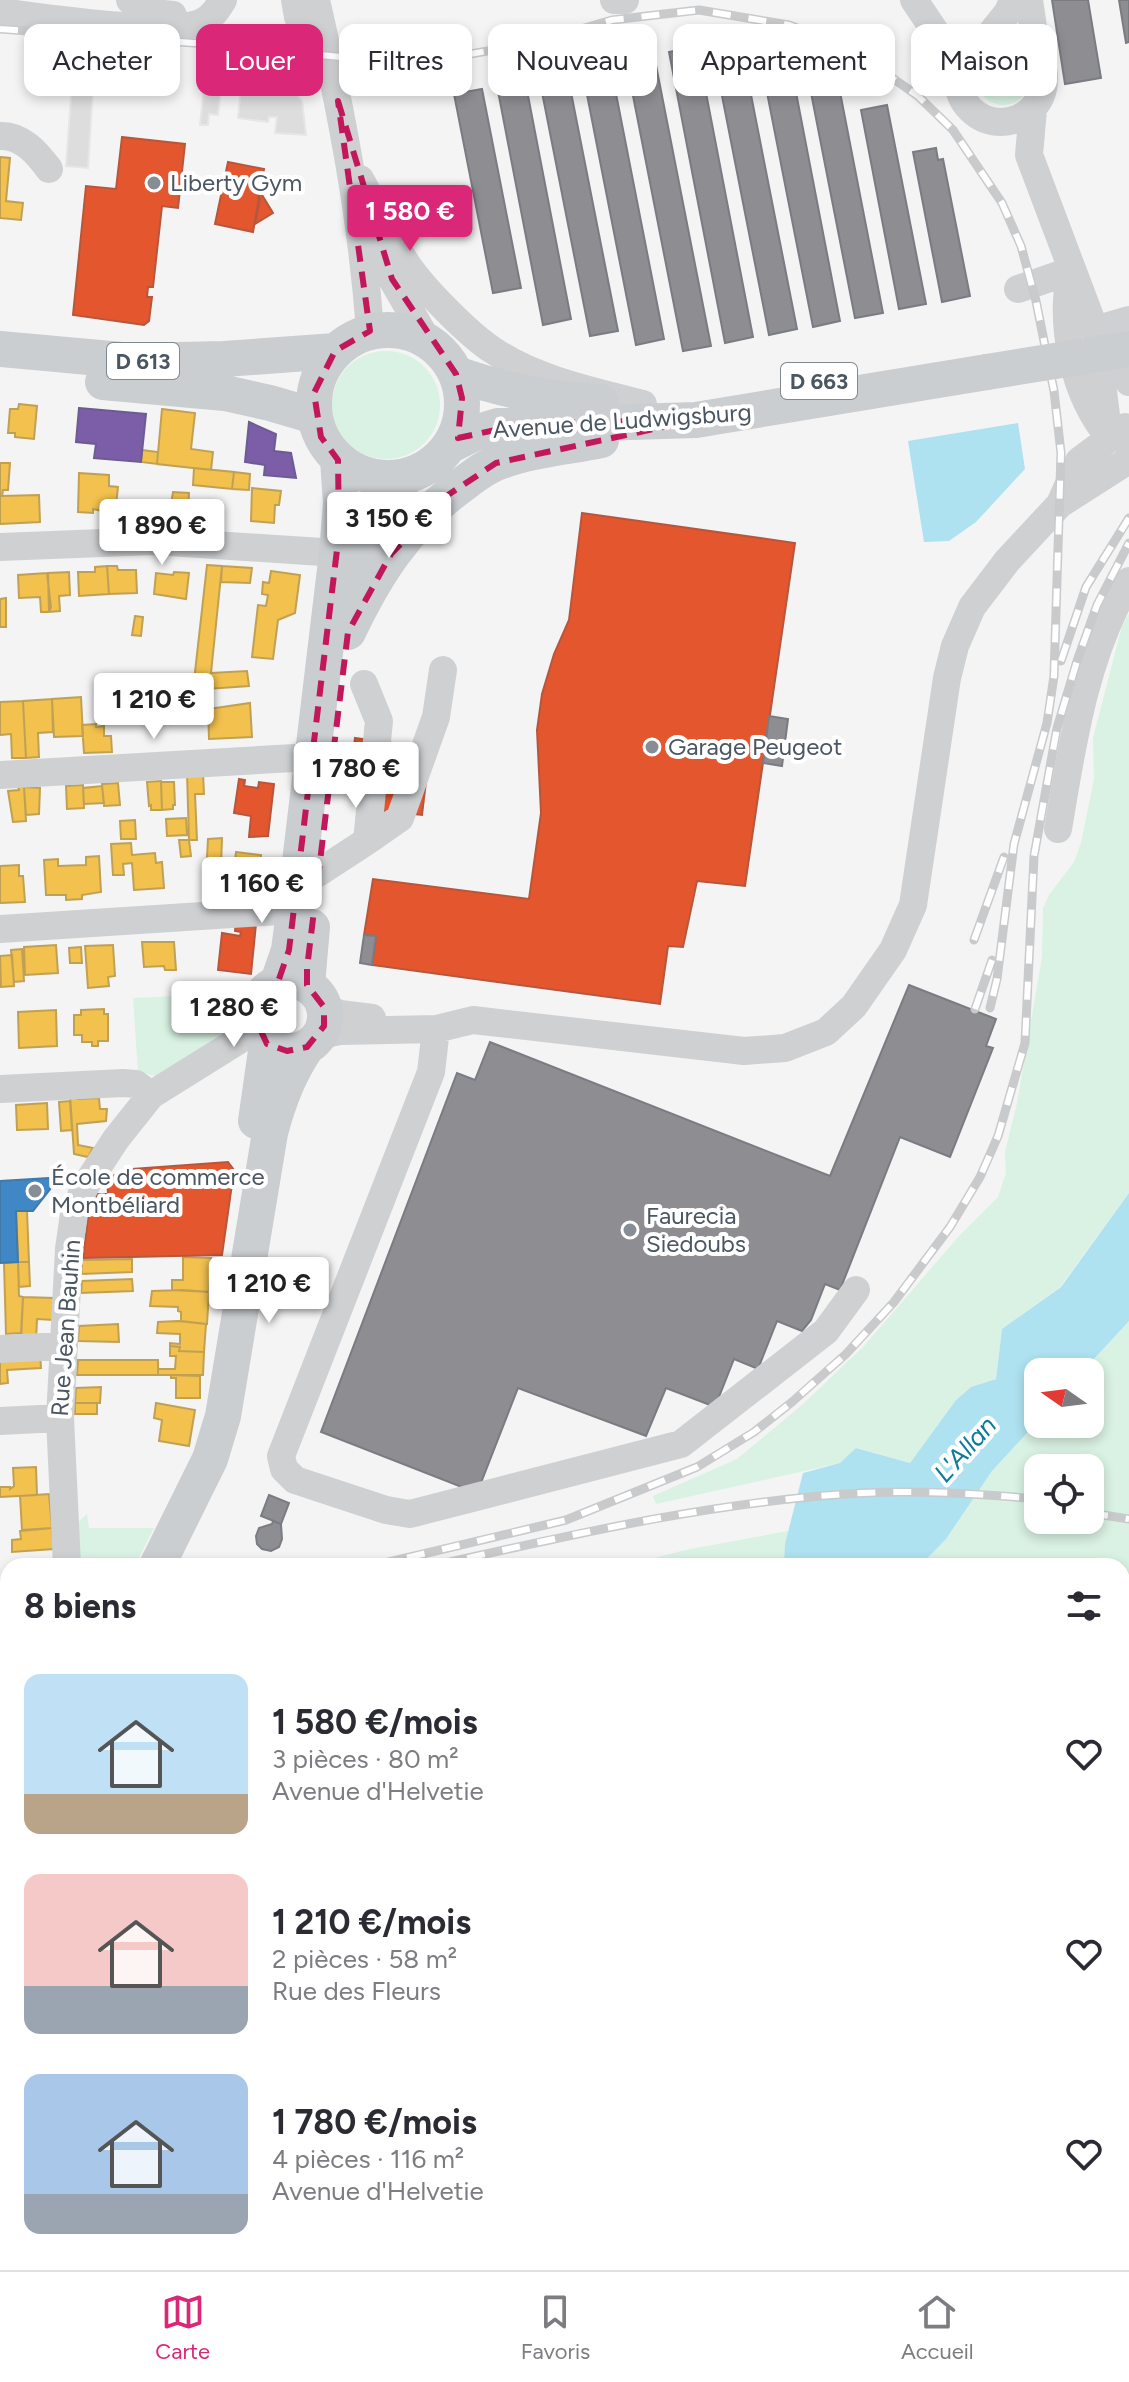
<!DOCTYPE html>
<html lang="fr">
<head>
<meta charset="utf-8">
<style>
	:root { --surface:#fff; --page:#f2f2f3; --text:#2b2b33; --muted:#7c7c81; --line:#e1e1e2; --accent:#db2777 }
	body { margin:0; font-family:Figtree,sans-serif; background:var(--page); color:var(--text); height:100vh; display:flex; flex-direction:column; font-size:30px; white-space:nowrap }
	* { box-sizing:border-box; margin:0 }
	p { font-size:26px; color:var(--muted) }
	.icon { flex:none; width:44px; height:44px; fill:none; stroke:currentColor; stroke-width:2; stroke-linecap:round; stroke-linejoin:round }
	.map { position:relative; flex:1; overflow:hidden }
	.sheet { position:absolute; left:0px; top:1558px; width:1130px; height:712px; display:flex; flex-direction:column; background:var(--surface); border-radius:24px 24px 0 0; box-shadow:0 4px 12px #0003 }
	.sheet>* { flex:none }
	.banner { position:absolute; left:24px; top:24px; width:1082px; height:72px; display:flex; gap:16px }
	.needle { width:52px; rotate:284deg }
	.fabs { position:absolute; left:1024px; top:1358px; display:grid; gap:16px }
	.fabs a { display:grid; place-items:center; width:80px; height:80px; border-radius:16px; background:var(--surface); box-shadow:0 4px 12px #0003; font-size:40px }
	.price { position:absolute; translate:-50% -68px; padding:0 18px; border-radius:8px; background:#fff; color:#222; font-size:26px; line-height:52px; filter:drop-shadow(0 2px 4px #0008) }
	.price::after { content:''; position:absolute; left:50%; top:48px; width:24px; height:18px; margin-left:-12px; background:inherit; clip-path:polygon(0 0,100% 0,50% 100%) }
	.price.on { background:var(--accent); color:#fff }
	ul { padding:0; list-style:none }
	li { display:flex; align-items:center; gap:24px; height:200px; padding:0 24px }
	li span { display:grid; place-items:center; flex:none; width:224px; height:160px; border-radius:16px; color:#555 }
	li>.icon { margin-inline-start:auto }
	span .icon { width:96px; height:96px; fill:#fffc; stroke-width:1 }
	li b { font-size:34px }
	h2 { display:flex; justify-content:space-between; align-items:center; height:96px; padding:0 24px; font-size:34px }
	.chip { padding:0 28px; border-radius:16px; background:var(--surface); box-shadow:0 4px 12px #0003; font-size:28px; line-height:72px }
	.chip.on { background:var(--accent); color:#fff }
	.dock { display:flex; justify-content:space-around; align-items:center; height:112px; border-top:2px solid var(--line); background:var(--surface); font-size:22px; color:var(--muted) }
	.dock a { display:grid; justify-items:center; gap:4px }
	.dock .on { color:var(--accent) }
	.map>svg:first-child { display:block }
	.green { fill:#d9f2e3; fill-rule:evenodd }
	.water { fill:#aee2f0 }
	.homes { fill:#f2c14e; stroke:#c0a154; stroke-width:2 }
	.shops { fill:#e4572e; stroke:#b6573d; stroke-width:2 }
	.offices { fill:#7b5ea7; stroke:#6c5c92; stroke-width:2 }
	.schools { fill:#3f88c5; stroke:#4279a7; stroke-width:2 }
	.industry { fill:#8d8d92; stroke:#797c83; stroke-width:2 }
	.building { fill:#ddddde; stroke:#e5e6e7; stroke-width:2 }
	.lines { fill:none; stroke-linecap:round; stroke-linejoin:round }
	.minor { stroke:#ced0d2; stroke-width:28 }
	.major { stroke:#caced1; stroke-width:36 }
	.rail-casing { stroke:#c9cacc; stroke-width:9 }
	.rail { stroke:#fff; stroke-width:6; stroke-dasharray:18; stroke-linecap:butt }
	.major-bridge { stroke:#caced1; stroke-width:36 }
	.marked { fill:none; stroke:#c2185b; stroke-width:6; stroke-dasharray:16 10; stroke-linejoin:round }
	.poi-dot { fill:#868d94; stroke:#fff; stroke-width:3 }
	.labels { text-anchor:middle; stroke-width:8; stroke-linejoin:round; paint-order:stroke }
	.shield { fill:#fff; stroke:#808990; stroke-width:2 }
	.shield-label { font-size:22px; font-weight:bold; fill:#4a5661 }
	.poi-label { font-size:24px; fill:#4a5661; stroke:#fff; text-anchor:start }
	.street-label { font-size:24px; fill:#4a5661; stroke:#fff }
	.water-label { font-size:26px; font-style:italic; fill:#0c7c9b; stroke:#fff }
</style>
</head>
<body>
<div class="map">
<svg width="1129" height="2270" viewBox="0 0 1129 2270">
	<rect width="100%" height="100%" fill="#f4f4f4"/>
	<path class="green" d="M977 79a26 26 0 1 1 52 0a26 26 0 1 1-52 0Z
		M332 405a54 54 0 1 1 108 0a54 54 0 1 1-108 0Z
		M1129,614v579l-69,94 -58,42 -6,50 -25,8 -15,13 -46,63 -53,-15 -17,15 -184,41 -3,-8 84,-37 66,-55 61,-58 95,-110 39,-39 8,-24 -1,-21 12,-49 25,-146 1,-49 6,-13 25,-33 7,-19 13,-64 -1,-41 29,-112z
		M235,993l8,18c-13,26 -58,49 -82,66l-23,-5 -5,-74z
		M1129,1321v806l-7,22v-583h-202l26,-27 46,-68 46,-50v3h52v-52h-8zM1038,1468h52v52h-52z
		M87,1514l2,14h65l-19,38h-58l-5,-38z
		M788,1531l-4,35h-159l60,-16z
		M8,2213v49h124l3,8h-135v-52z
		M517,2262h92l2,8h-99z
		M722,2262h363l-3,8h-358z"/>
	<path class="water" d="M1018,423l7,46 -49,53 -27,19 -25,1 -16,-101z
		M1129,1193v128l-47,51h-44v49l-46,50 -46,68 -26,27h-136l1,-22 18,-71 37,-10 16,-15 54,15 46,-63 15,-13 25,-8 6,-50 59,-42z
		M610,2262h112l2,8h-113z"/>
	<path class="homes" d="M0,157l10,1 -4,43 17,2 -2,17 -21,-2z
		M19,404l18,2 -3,33 -19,-2v-4h-7l2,-24h8z
		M162,409l33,4 -4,36 22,3 -2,18 -54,-6z
		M142,450l16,2 -1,12 -16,-2z
		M0,463h10l-2,27h-5l-1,6 37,-1 1,27 -40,2z
		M194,468l40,4 -2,17 -39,-4z
		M234,472l16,2 -1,16 -17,-1z
		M79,473l30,2v11l9,1 -2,18 8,1 -1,3 -7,5 -23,-5v4l-15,-1z
		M252,488l29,3 -2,14h-4l-1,18 -23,-2z
		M173,492l16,1 -2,32 -19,-2z
		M148,508l9,1 -1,18 -10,-1z
		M207,565l15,1 -11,107 36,-2 2,15 -56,4z
		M107,566h10l1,4h18l1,23 -28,1z
		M107,566l2,28 -30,2 -1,-24h17v-5z
		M222,566l30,2 -2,15 -29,-1z
		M271,571l29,4 -5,38 -17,7 -5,39 -21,-2 6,-52 8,1 2,-11 -6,-1 1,-12 6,1z
		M69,572l1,23 -11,1 1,15 -11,1 -1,-39z
		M174,572l15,1 -3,26 -32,-5 2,-21 17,2z
		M47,573l4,34 -2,5h-8l-1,-15 -21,1 -1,-23z
		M6,598v29h-6v-28z
		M135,616l8,1 -2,19 -9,-1z
		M81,697l2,39 -29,1 -2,-38z
		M52,699l1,33 -15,1 1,24 -13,1 -3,-57z
		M23,701l3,57h-14l-1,-24 -11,1v-33z
		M250,703l2,34 -43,2 -1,-30z
		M96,724v3l8,-1v10h7l1,16 -28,1 -2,-28z
		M187,773h16l1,21h-9l2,46h-8z
		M161,781l1,29h-11v-5l-2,1 -2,-24z
		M161,782h13l1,23h-2v4l-11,1z
		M118,783l2,22 -16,1 -2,-22z
		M83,785l1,23 -17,1 -1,-23z
		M102,786l2,17 -20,1 -1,-16z
		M18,787h6l2,34 -13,1 -5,-31 11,-1z
		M24,787l16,1 -1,26 -13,1z
		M186,818l1,17 -20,1 -1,-17z
		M135,820l1,19h-15l-1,-18z
		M222,838l-2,57h-15l3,-56z
		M179,840h10l2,16 -10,1z
		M131,843l1,12 23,-2 1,10 6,-1 2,26 -30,2 -2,-27 -9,1 1,11h-11l-2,-31z
		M236,852l25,3 -4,35 -25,-3z
		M99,856l2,36 -19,3v4l-16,1v-5h-20l-2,-35 14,-1v7l28,-1v-8z
		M19,865v11h4l2,26 -25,1v-37z
		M142,942h32l2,28h-11l-1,-4 -20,1z
		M56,945l2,28 -33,2 -1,-28z
		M113,945l2,31 -7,1 1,9 -21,2 -3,-42z
		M81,947l1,16h-12l-1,-15z
		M22,949l2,32 -10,1 -3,-32z
		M12,955l2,31 -13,1 -1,-31z
		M104,1009v5h4v27h-10v5h-6v-4h-10v-7h-8v-20h7v-5z
		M56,1010l1,36 -38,2 -1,-36z
		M77,1094l1,5 21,-1 1,11h7l-1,12 -29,3 1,21 15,3 -5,9 -14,-3 -4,-59z
		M70,1101l2,29 -11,1 -2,-29z
		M47,1103l1,26 -31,1 -1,-25z
		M16,1211h11l2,51h-11z
		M183,1257l28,1 -2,34 -37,-2v-10h11z
		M132,1259v13l-50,2v-14z
		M18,1262l1,34 4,1 -2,36 -15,1 -2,-71z
		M18,1262h11l1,24 -11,1z
		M132,1279l1,12 -52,2 1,-12z
		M183,1290l26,2 -2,32 -26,-3v-9l-3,-1v-4l-28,-1 2,-15z
		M23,1297l31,1 -1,22 -16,-1 -1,22 -15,1z
		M178,1321l28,3 -2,28 -25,-1 1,-4 -10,-1v-3l10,1v-10l-23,-1 1,-11z
		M118,1324l1,18 -41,-1 1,-15z
		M170,1346l10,1 -1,4 25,1 -1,23h-45v-6h17l1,-13h-6z
		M40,1352l1,16 -34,2 1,13 -8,1v-29z
		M78,1360h80v15h-81z
		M171,1375l29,1v22h-24v-20h-5z
		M101,1387l-1,16h-25l1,-15z
		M75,1403h22v11h-22z
		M156,1403l39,7 -6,36 -30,-5 3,-21 -8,-2z
		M36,1467l1,28 -37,2v-10h10v2l4,-3 -1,-18z
		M49,1494l3,34 -30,2 -2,-34z
		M52,1528l2,21 -42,3v-12l9,-1 -1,-8z
		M8,1862v37l-5,2 -3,-18 6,-2 -1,-5 -5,2v-13z
		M0,1975l7,11 -4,2 5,13v25l-8,2z
		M8,2029v80l-8,3v-79z
		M346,2262h11l1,8h-41l-1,-3z"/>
	<path class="shops" d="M122,137l63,7 -7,64 -16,-2 -9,81h-5l-1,10h5l-3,24 -5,4 -71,-10 13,-129 30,3z
		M228,162l36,7 -11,63 -38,-8z
		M259,190l14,23 -18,11 5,-25 -2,-1z
		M582,513l213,30 -50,343 -48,-5 -14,66 -15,-1 -8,58 -288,-39 4,-29 -12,-1 9,-56 156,20 12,-86 -4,-83 5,-36 12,-40 15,-34z
		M355,738l75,10 -8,67 -45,-5 6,-44 -31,-3z
		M239,779l6,1 -1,6 14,2 1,-6 15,2 -6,52 -19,1 2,-21 -17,-3z
		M236,922l20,2 -5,50 -33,-4 4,-37 18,3 1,-4 -6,-1z
		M228,1162l6,8 -12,85 -139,3 6,-48 9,-16h10l-1,-16 25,-9z"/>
	<path class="offices" d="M79,408l67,6 -5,48 -47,-4 2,-14 -20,-2z
		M249,422l27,12 -2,17 17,2 5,25 -32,-3 1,-10 -20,-3z"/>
	<path class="schools" d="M49,1178l6,5 -22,28h-17l2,51 -18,1v-82z
		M189,2262h61l3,8h-61z"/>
	<path class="industry" d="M1052,0h36l13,78 -36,6z
		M1119,0h10v42l-3,1z
		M741,44l56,285 -28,6 -56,-285z
		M697,46l56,291 -28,6 -56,-291z
		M654,55l57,291 -28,5 -57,-291z
		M789,56l51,265 -27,6 -52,-265z
		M833,56l50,257 -28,5 -50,-256z
		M610,63l54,276 -28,6 -54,-276z
		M567,72l51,259 -28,5 -51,-259z
		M525,80l46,239 -28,6 -46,-239z
		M482,89l39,199 -28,5 -39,-199z
		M887,105l39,199 -27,5 -38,-199z
		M936,148l2,12 5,-1 27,137 -28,6 -29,-150z
		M769,716l19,3 -6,47 -19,-3z
		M364,935l12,1 -4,29 -12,-2z
		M909,985l87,34 -10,27 7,2 -43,109 -50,-20 -60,153 -15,-6 -14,36 -9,11 -25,-10 -19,48 -24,-10 -19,48 -49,-19 -20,48 -128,-48 -41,105 -156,-61 136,-359 18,7 15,-38 340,134z
		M269,1495l20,8 -8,21 -20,-8z
		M273,1521l8,3 1,15 -3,8 -8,4 -9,-2 -5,-5 -1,-8 3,-8 13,-4z"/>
	<path class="building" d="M71,54l24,2 -7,112 -22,-2 7,-96 -7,-1z
		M205,77l17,2 -4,36 -9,-1 -1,11h-8z
		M241,88l56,7 5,6 4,34 -31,-2 2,-16h-8l-1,5 -30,-4z"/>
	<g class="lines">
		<path class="minor" d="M130,0l15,12 28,3
			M295,0l3,17 25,31
			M316,0c25,109 46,219 54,331
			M614,0h11
			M914,0l45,67
			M1029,0l8,54
			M0,12c41,5 171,25 202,10 10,-4 16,-14 21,-22
			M958 79a43 43 0 1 1 86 0a43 43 0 1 1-86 0Z
			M988,37l20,-25 5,-12
			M1033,109l-4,46 66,175 34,52
			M0,136c22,-1 37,17 49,33
			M360,179c16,28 32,65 51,91 17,23 59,66 83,81 43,29 99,40 149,53
			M377,236l15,43 35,61
			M1070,275c-10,53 4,120 39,162l20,1
			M1018,289l52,-18
			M1095,330l34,-10
			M1097,342l11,90
			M1060,504l19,-43 46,-34
			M0,547l154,-6 183,12
			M0,775l312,-18
			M1058,829c14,-84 27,-174 71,-248
			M367,841l33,-23 36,-101 7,-47
			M318,873l49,-32 12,-120 -15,-37
			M0,929l279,-18 15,1
			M324,1007l16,7 32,4
			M436,1029l-5,43 -150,384 3,13 11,11 91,30 24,4 271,-70 145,-113 30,-41
			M320,1035l20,-4 96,-2 37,-9 271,31 41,-3 41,-16 28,-26 39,-56 20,-45 34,-227 8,-32 17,-39 35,-46 53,-57 69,-44
			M0,1089l123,-6 13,1 15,11
			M0,1349l64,-3
			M0,1421l60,-3
			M67,1566l-7,-148 9,-169 5,-35 10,-26 32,-49 35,-44 106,-66
			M0,1613l8,-2
			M0,1941l8,13
			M1122,2149l7,-22
			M0,2205l8,-5
			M386,2262l1,8
			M446,2270l4,-8
			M1082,2270l3,-8"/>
		<path class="major" d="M314 404a74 74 0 1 1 148 0a74 74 0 1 1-148 0Z
			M0,349l133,12 91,-2 111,-8
			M456,374c47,16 94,26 145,28
			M103,382l122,11 45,10 44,13
			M449,446l26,-13 23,-7 198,-6 291,-48
			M353,590c5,-45 24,-80 54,-114
			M348,632c27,-57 58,-106 110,-144 12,-9 26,-21 41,-26 32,-12 68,-15 102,-22
			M255 1016a35 35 0 1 1 70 0a35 35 0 1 1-70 0Z
			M278,982l11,-32 5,-38 43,-359 4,-50 -3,-43
			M307,985l5,-58
			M256,1121l11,-77
			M157,1566l53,-107 13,-43 47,-283c8,-31 18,-59 37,-86
			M0,1721l8,-2
			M158,2262l3,8"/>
		<g class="rail-casing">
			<path id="rail" d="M0,29l222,16 149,15 54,2 108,-19 79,-23 87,-10 90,15 59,22 70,49 35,34 49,73 19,43 15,55 18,90 7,62 -7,223 -7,47 -33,121 -17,135 -7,29
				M1061,661l25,-74 43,-69
				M974,940l30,-83
				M975,1009l17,-49
				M1090,1513l39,6
				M372,1566l194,-46 131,-53 57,-35 38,-30 54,-48 48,-52 56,-75 30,-50 18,-41 27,-93 9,-187 23,-128 20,-67 20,-56 32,-62
				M432,1566c143,-32 284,-65 430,-73 59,-3 118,1 176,6
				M0,1666l8,-2"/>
		</g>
		<use href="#rail" class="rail"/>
		<path class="major-bridge" d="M987,372l142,-23"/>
	</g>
	<path class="marked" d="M338,101l54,178 64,95 6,24 -4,40 70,-15 168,-3 -200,43 -48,32 -57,59 -43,78 -41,336v17l17,22v19l-17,21 -20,4 -20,-7 -12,-26 6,-22 17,-14 11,-32 50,-417 -1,-73 -17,-23 -7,-44 21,-42 35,-20z"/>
	<g class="poi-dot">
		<circle cx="154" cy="183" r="8"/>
		<circle cx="652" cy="747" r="8"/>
		<circle cx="35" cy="1191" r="8"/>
		<circle cx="630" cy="1230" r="8"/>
	</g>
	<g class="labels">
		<g class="shield">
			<rect x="107" y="343" width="72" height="36" rx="6"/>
			<rect x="781" y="363" width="76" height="36" rx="6"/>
		</g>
		<g class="shield-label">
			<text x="143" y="369">D 613</text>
			<text x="819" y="389">D 663</text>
		</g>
		<g class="poi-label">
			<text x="170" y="191">Liberty Gym</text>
			<text x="668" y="755">Garage Peugeot</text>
			<text x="51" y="1185">École de commerce<tspan x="51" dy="28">Montbéliard</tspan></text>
			<text x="646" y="1224">Faurecia<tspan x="646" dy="28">Siedoubs</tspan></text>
		</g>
		<g class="street-label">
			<text transform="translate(622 421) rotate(-4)" y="8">Avenue de Ludwigsburg</text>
			<text transform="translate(66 1328) rotate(-86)" y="8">Rue Jean Bauhin</text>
		</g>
		<g class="water-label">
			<text transform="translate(965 1449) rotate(-48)" y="9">L'Allan</text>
		</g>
	</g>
</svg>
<div class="fabs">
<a><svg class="needle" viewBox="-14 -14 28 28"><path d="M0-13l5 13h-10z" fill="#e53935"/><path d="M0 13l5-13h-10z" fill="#7c7c81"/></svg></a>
<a><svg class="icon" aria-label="locate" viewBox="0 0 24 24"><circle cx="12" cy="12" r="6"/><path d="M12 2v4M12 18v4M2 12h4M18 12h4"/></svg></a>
</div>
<b class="price on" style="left:410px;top:253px">1 580 €</b>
<b class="price" style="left:389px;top:560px">3 150 €</b>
<b class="price" style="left:162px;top:567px">1 890 €</b>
<b class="price" style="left:154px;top:741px">1 210 €</b>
<b class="price" style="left:356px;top:810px">1 780 €</b>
<b class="price" style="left:262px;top:925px">1 160 €</b>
<b class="price" style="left:234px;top:1049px">1 280 €</b>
<b class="price" style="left:269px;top:1325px">1 210 €</b>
<div class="banner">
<a class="chip">Acheter</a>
<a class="chip on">Louer</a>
<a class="chip">Filtres</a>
<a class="chip">Nouveau</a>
<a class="chip">Appartement</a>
<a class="chip">Maison</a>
</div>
<section class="sheet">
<h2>8 biens<svg class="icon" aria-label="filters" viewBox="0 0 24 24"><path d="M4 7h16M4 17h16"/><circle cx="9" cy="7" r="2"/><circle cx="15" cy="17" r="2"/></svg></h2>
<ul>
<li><span style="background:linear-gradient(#bfe0f5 75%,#b9a48a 0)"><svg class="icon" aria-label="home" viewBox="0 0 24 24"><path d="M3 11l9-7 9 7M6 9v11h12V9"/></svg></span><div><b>1 580 €/mois</b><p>3 pièces · 80 m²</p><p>Avenue d'Helvetie</p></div><svg class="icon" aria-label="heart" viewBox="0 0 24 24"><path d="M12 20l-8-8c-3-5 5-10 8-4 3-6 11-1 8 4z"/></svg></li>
<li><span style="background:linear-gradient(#f6c9c9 70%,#9aa5b1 0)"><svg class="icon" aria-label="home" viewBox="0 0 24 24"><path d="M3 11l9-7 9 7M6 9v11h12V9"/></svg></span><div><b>1 210 €/mois</b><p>2 pièces · 58 m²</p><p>Rue des Fleurs</p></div><svg class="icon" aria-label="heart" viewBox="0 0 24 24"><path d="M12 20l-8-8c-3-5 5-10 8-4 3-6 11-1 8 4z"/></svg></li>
<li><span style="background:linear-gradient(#a9c7e8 75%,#9aa5b1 0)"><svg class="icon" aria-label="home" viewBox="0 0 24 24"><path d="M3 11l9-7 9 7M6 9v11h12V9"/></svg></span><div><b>1 780 €/mois</b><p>4 pièces · 116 m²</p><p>Avenue d'Helvetie</p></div><svg class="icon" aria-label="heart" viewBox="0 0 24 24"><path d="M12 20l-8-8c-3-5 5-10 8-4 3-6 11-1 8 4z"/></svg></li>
</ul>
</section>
</div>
<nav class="dock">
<a class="on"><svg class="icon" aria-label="map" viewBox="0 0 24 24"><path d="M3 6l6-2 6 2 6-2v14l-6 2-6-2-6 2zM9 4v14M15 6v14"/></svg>Carte</a>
<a><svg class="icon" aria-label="saved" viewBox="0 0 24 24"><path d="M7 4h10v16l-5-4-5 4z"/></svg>Favoris</a>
<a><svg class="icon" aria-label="home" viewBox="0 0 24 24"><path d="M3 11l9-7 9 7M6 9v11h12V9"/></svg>Accueil</a>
</nav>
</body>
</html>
